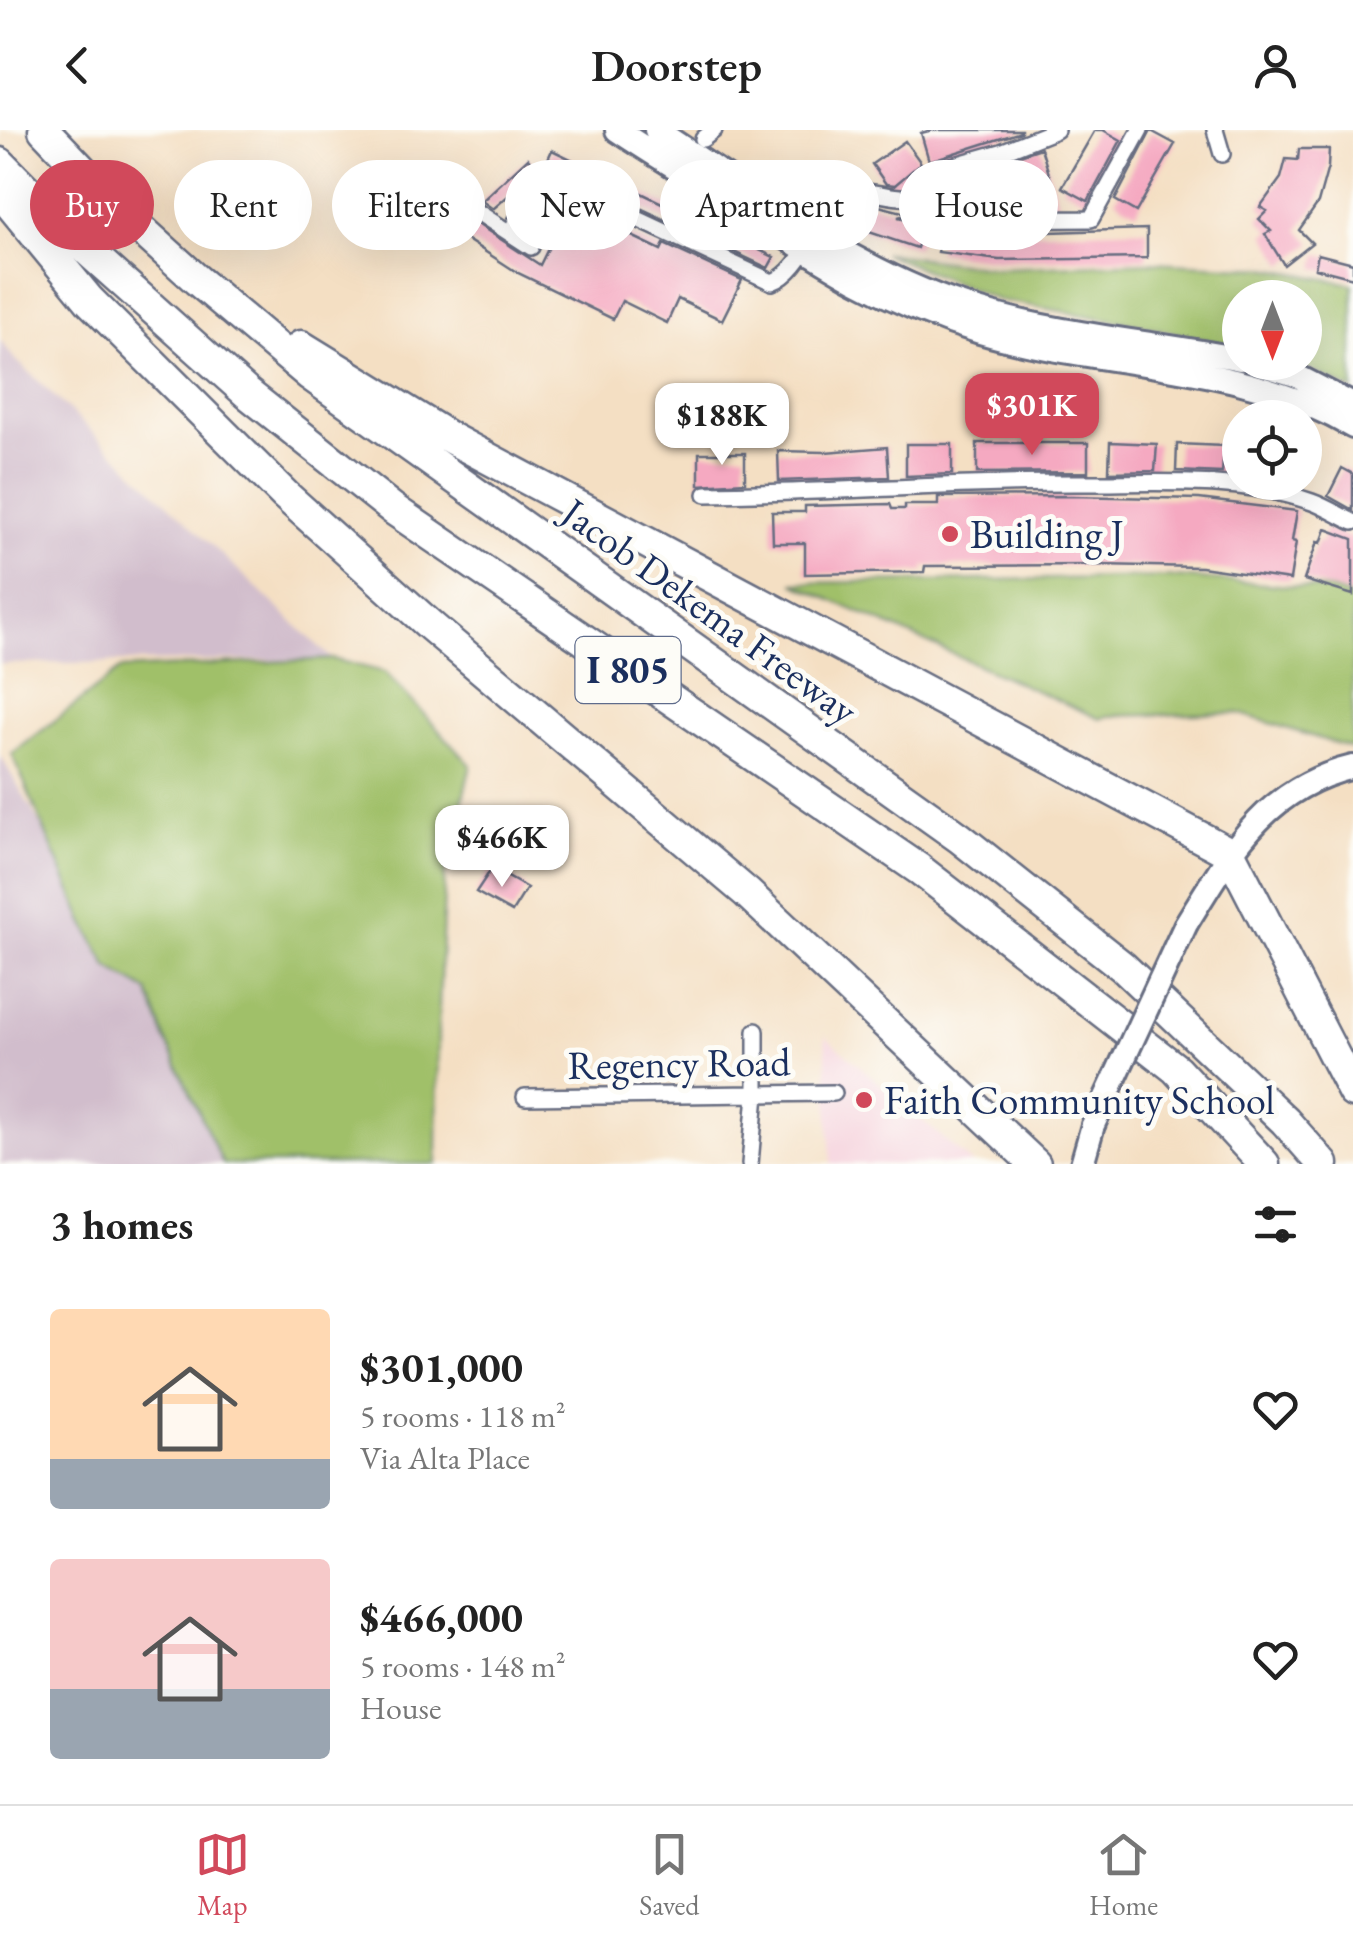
<!DOCTYPE html>
<html lang="en">
<head>
<meta charset="utf-8">
<style>
	:root { --surface:#fff; --page:#f6f6f6; --text:#222; --muted:#767676; --line:#e0e0e0; --accent:#d1495b }
	body { margin:0; font-family:"EB Garamond",serif; background:var(--page); color:var(--text); height:100vh; display:flex; flex-direction:column; font-size:38px; white-space:nowrap }
	* { box-sizing:border-box; margin:0 }
	p { font-size:32px; color:var(--muted) }
	.icon { flex:none; width:55px; height:55px; fill:none; stroke:currentColor; stroke-width:2; stroke-linecap:round; stroke-linejoin:round }
	.map { position:relative; height:1034px; overflow:hidden }
	.sheet { display:flex; flex-direction:column; background:var(--surface); flex:1 }
	.sheet>* { flex:none }
	.top-card { position:absolute; left:30px; top:30px; width:1295px; height:90px; display:flex; gap:20px }
	.needle { width:65px; rotate:180deg }
	.fabs { position:absolute; left:1222px; top:150px; display:grid; gap:20px }
	.fabs a { display:grid; place-items:center; width:100px; height:100px; border-radius:50%; background:var(--surface); box-shadow:0 10px 40px #0002; font-size:50px }
	.price { position:absolute; translate:-50% -85px; padding:0 22px; border-radius:20px; background:#fff; color:#222; font-size:32px; line-height:65px; filter:drop-shadow(0 2px 5px #0008) }
	.price::after { content:''; position:absolute; left:50%; top:60px; width:30px; height:22px; margin-left:-15px; background:inherit; clip-path:polygon(0 0,100% 0,50% 100%) }
	.price.selected { background:var(--accent); color:#fff }
	ul { padding:0; list-style:none }
	li { display:flex; align-items:center; gap:30px; height:250px; padding:0 50px }
	li span { display:grid; place-items:center; flex:none; width:280px; height:200px; border-radius:10px; color:#555 }
	li>.icon { margin-inline-start:auto }
	span .icon { width:120px; height:120px; fill:#fffc; stroke-width:1 }
	li b { font-size:42px }
	h2 { display:flex; justify-content:space-between; align-items:center; height:120px; padding:0 50px; font-size:42px }
	.tag { padding:0 35px; border-radius:45px; background:var(--surface); box-shadow:0 10px 40px #0002; font-size:35px; line-height:90px }
	.tag.selected { background:var(--accent); color:#fff }
	header { display:flex; justify-content:space-between; align-items:center; height:130px; padding:0 50px; background:var(--surface); font-size:45px; font-weight:600 }
	.dock { display:flex; justify-content:space-around; align-items:center; height:140px; border-top:2px solid var(--line); background:var(--surface); font-size:28px; color:var(--muted) }
	.dock a { display:grid; justify-items:center; gap:5px }
	.dock .selected { color:var(--accent) }
	.map>svg:first-child { display:block }
	.built { fill:#f5cfdb }
	.industrial { fill:#d1bdcc }
	.green { fill:#a0c069; stroke:#5e7864; stroke-width:2.5 }
	.building { fill:#f5a9c1 }
	.lines { fill:none; stroke-linecap:round; stroke-linejoin:round }
	.street-casing { stroke:#676d81; stroke-width:20 }
	.secondary-casing { stroke:#676d81; stroke-width:28 }
	.highway-casing { stroke:#676d81; stroke-width:35 }
	.street { stroke:#fff; stroke-width:15 }
	.secondary { stroke:#fff; stroke-width:22 }
	.highway { stroke:#fff; stroke-width:30 }
	.secondary-bridge-casing { stroke:#676d81; stroke-width:28; stroke-linecap:butt }
	.secondary-bridge { stroke:#fff; stroke-width:22 }
	.poi-dot { fill:#d1495b; stroke:#fdfcf7; stroke-width:4 }
	.labels { text-anchor:middle; stroke-width:10; stroke-linejoin:round; paint-order:stroke }
	.shield { fill:#fdfcf7; stroke:#5f6c8c; stroke-width:2.5 }
	.shield-label { font-size:38px; font-weight:bold; fill:#1b2f5e }
	.poi-label { font-size:40px; fill:#1b2f5e; stroke:#fdfcf7; text-anchor:start }
	.street-label { font-size:40px; fill:#1b2f5e; stroke:#fdfcf7 }
</style>
</head>
<body>
<header><svg class="icon" aria-label="back" viewBox="0 0 24 24"><path d="M15 5l-7 7 7 7"/></svg>Doorstep<svg class="icon" aria-label="person" viewBox="0 0 24 24"><circle cx="12" cy="8" r="4"/><path d="M4 21q1-7 8-7t8 7"/></svg></header>
<div class="map">
<svg width="1353" height="1034" viewBox="0 0 1353 1034">
	<rect width="100%" height="100%" fill="#fdfcf7"/>
	<filter id="ink" filterUnits="userSpaceOnUse"><feTurbulence type="fractalNoise" baseFrequency=".01" numOctaves="2"/><feDisplacementMap in="SourceGraphic" scale="20" xChannelSelector="R" yChannelSelector="G"/><feConvolveMatrix kernelMatrix="1 2 1 2 8 2 1 2 1" color-interpolation-filters="sRGB"/></filter>
	<filter id="wash" filterUnits="userSpaceOnUse"><feTurbulence type="fractalNoise" baseFrequency=".0048" numOctaves="4" result="noise"/><feDisplacementMap in="SourceGraphic" scale="40" xChannelSelector="R" yChannelSelector="G"/><feGaussianBlur stdDeviation="2.25" result="paint"/><feColorMatrix in="noise" values="0 0 0 0 0 0 0 0 0 0 0 0 0 0 0 0 0 1.4 0 .05"/><feComposite in="paint" operator="in"/></filter>
	<g filter="url(#wash)">
		<rect width="100%" height="100%" fill="#f4dfc3"/>
		<path class="built" d="M825,906l148,128h-142z"/>
		<path class="industrial" d="M0,210l13,17 319,302 -332,5z
			M0,625l42,72 42,95 24,45 40,24 17,47 58,126h-223z"/>
		<path class="green" d="M884,123l114,15 153,-6 115,6 87,16v107l-55,-28 7,-1v-64h-65v50l-99,-23 -144,-25z
			M1177,447l150,12 26,9v151l-115,-36 -131,3 -7,3 -307,-136z
			M332,529l53,13 86,93 -26,107 -7,158 -1,134h-214l-58,-126 -17,-47 -40,-24 -24,-45 -72,-168 109,-85z"/>
		<g id="blocks">
			<path class="building" d="M933,0h88v2l-92,29 -8,-28z
				M1095,0h8l18,10 -33,61 -26,-14z
				M1151,1l24,13 -39,68 -21,-12z
				M905,11l16,22 -26,22 -9,-1 -14,-20z
				M1041,18l17,55 -29,5 -7,-24 -75,19v-24z
				M1299,19h30l-1,18 -10,36 -19,27 13,13 -28,22 -19,-31 6,-3 -12,-12 8,-8 -7,-4 21,-29 5,-19 12,1z
				M552,20l222,107 -6,11 -211,-99 -13,-1z
				M528,28l10,12 -45,39 -11,-8z
				M867,73l43,11 -12,3 27,6 -8,25 -63,-21 7,-23z
				M569,76l92,44 3,-6 78,36 -20,40 -44,-21 -11,24 -45,-22 -9,18 -95,-46 -66,-43 10,-16 78,51z
				M941,95l75,8 131,-4v29l-148,2 -61,-8z
				M1318,124l35,9v15l-38,-10z
				M1110,312l47,2 -2,27 -46,1z
				M977,313h111v29l-111,1z
				M906,314h46v30l-46,2z
				M1177,314l47,2 -2,27 -46,-2z
				M887,317l2,30 -110,4 -1,-30 47,1z
				M699,323h46v29l-46,3z
				M1342,338l11,6v36l-25,-14z
				M1072,366l127,3 98,12 -5,30 4,1 -6,38 -89,-13 -102,-2 -174,1 -1,6 -119,2v-31h-32l-1,-31h33v-6l85,-2 2,5h13v-4h33v-8z
				M1326,399l27,10v56l-49,-15 13,-38 4,1z
				M492,738l35,20 -15,24 -36,-20z"/>
		</g>
	</g>
	<g filter="url(#ink)">
		<use href="#blocks" fill-opacity="0" stroke="#676d81" stroke-width="2.5"/>
		<g class="lines">
			<g class="street-casing">
				<path id="street" d="M1056,0l-55,22 -78,22 -13,23 14,15 68,8 99,-1 49,-89
					M1215,0l7,24
					M703,9l11,-9
					M476,81l55,36
					M510,103l25,-47 9,-7h8l220,103c37,-13 48,-86 90,-90 14,-1 30,7 48,5
					M706,364c127,-1 252,-12 380,-11 75,0 154,-6 226,19 14,5 28,14 41,20
					M525,967l309,-4
					M750,1034l6,-70v-63"/>
			</g>
			<g class="secondary-casing">
				<path id="secondary" d="M617,0c36,24 73,46 109,69 86,56 154,103 254,133 124,37 259,28 373,95
					M656,0c99,64 195,139 309,176 89,29 184,35 275,53
					M1253,232l42,13 58,30
					M1186,794c44,-71 78,-136 167,-157
					M1082,1034l11,-39"/>
			</g>
			<g class="highway-casing">
				<path id="highway" d="M44,0l80,84 73,66 113,95 650,463 163,129 162,154 38,43
					M0,33l77,78 170,152 146,116 526,360 257,200 88,95
					M0,45l10,29 79,96 196,195 147,132 315,266 288,271
					M301,216l151,93 778,414 123,239"/>
			</g>
			<use href="#street" class="street"/>
			<use href="#secondary" class="secondary"/>
			<use href="#highway" class="highway"/>
			<g class="secondary-bridge-casing">
				<path id="secondary-bridge" d="M1093,995l93,-201"/>
			</g>
			<use href="#secondary-bridge" class="secondary-bridge"/>
		</g>
	</g>
	<g class="poi-dot">
		<circle cx="950" cy="404" r="10"/>
		<circle cx="864" cy="970" r="10"/>
	</g>
	<g class="labels">
		<rect class="shield" x="575.5" y="507" width="105" height="66" rx="8"/>
		<g class="shield-label">
			<text x="628" y="553">I 805</text>
		</g>
		<g class="poi-label">
			<text x="970" y="418">Building J</text>
			<text x="884" y="984">Faith Community School</text>
		</g>
		<g class="street-label">
			<text transform="translate(710 481) rotate(36)" y="14">Jacob Dekema Freeway</text>
			<text transform="translate(679 933) rotate(-1)" y="14">Regency Road</text>
		</g>
	</g>
</svg>
<div class="fabs">
<a><svg class="needle" viewBox="-14 -14 28 28"><path d="M0-13l5 13h-10z" fill="#e53935"/><path d="M0 13l5-13h-10z" fill="#767676"/></svg></a>
<a><svg class="icon" aria-label="locate" viewBox="0 0 24 24"><circle cx="12" cy="12" r="6"/><path d="M12 2v4M12 18v4M2 12h4M18 12h4"/></svg></a>
</div>
<b class="price selected" style="left:1032px;top:328px">$301K</b>
<b class="price" style="left:722px;top:338px">$188K</b>
<b class="price" style="left:502px;top:760px">$466K</b>
<div class="top-card">
<a class="tag selected">Buy</a>
<a class="tag">Rent</a>
<a class="tag">Filters</a>
<a class="tag">New</a>
<a class="tag">Apartment</a>
<a class="tag">House</a>
</div>
</div>
<section class="sheet">
<h2>3 homes<svg class="icon" aria-label="filters" viewBox="0 0 24 24"><path d="M4 7h16M4 17h16"/><circle cx="9" cy="7" r="2"/><circle cx="15" cy="17" r="2"/></svg></h2>
<ul>
<li><span style="background:linear-gradient(#ffd9b3 75%,#9aa5b1 0)"><svg class="icon" aria-label="home" viewBox="0 0 24 24"><path d="M3 11l9-7 9 7M6 9v11h12V9"/></svg></span><div><b>$301,000</b><p>5 rooms · 118 m²</p><p>Via Alta Place</p></div><svg class="icon" aria-label="heart" viewBox="0 0 24 24"><path d="M12 20l-8-8c-3-5 5-10 8-4 3-6 11-1 8 4z"/></svg></li>
<li><span style="background:linear-gradient(#f6c9c9 65%,#9aa5b1 0)"><svg class="icon" aria-label="home" viewBox="0 0 24 24"><path d="M3 11l9-7 9 7M6 9v11h12V9"/></svg></span><div><b>$466,000</b><p>5 rooms · 148 m²</p><p>House</p></div><svg class="icon" aria-label="heart" viewBox="0 0 24 24"><path d="M12 20l-8-8c-3-5 5-10 8-4 3-6 11-1 8 4z"/></svg></li>
</ul>
</section>
<nav class="dock">
<a class="selected"><svg class="icon" aria-label="map" viewBox="0 0 24 24"><path d="M3 6l6-2 6 2 6-2v14l-6 2-6-2-6 2zM9 4v14M15 6v14"/></svg>Map</a>
<a><svg class="icon" aria-label="saved" viewBox="0 0 24 24"><path d="M7 4h10v16l-5-4-5 4z"/></svg>Saved</a>
<a><svg class="icon" aria-label="home" viewBox="0 0 24 24"><path d="M3 11l9-7 9 7M6 9v11h12V9"/></svg>Home</a>
</nav>
</body>
</html>
